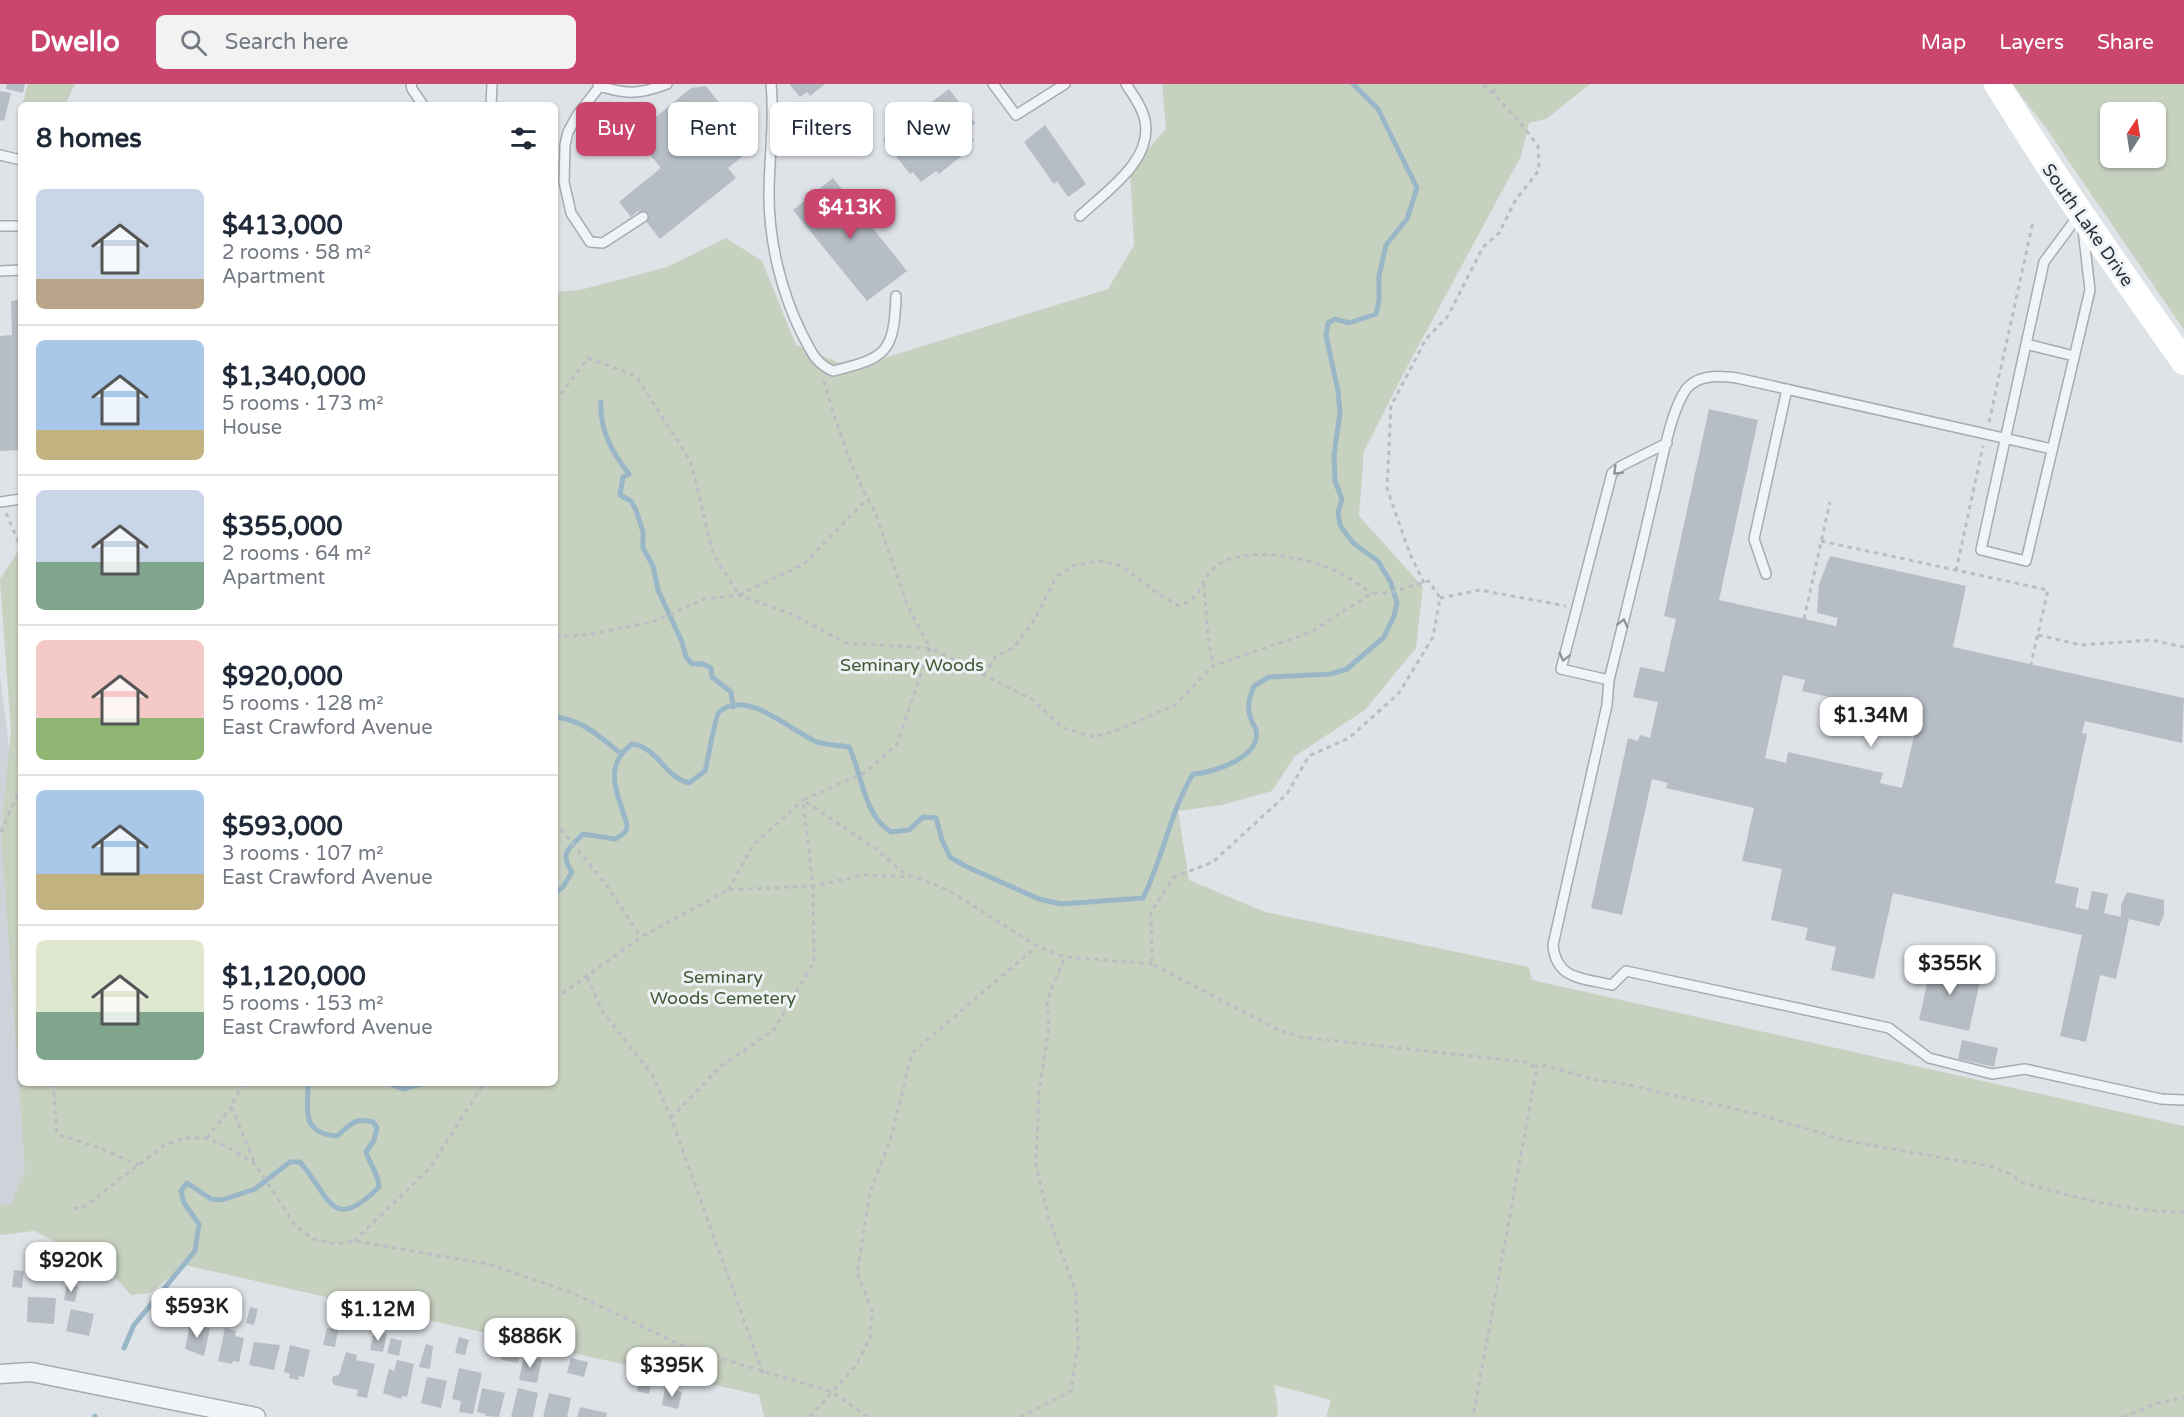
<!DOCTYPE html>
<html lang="en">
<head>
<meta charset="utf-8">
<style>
	:root { --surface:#fff; --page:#f2f2f3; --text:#1f2937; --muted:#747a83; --line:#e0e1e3; --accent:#ca466e }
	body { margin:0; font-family:"Varela Round",sans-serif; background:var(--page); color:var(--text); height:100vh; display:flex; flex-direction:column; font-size:22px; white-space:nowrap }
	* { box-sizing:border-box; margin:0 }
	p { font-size:20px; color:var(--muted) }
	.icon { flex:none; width:33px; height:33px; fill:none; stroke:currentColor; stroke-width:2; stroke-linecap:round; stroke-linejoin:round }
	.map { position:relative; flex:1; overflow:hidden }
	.side { position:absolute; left:18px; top:18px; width:540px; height:984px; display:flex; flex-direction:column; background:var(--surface); border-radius:9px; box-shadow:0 2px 4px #0004 }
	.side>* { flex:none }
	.guide { position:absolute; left:576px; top:18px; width:570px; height:54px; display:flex; gap:12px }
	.needle { width:39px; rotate:12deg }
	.controls { position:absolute; left:2100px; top:18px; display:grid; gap:12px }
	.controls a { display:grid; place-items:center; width:66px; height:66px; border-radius:9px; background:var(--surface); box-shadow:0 2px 4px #0004; font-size:30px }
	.price { position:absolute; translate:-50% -51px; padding:0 14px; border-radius:12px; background:#fff; color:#222; font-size:20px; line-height:39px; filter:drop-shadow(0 2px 3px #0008) }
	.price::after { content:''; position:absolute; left:50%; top:36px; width:18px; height:14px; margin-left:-9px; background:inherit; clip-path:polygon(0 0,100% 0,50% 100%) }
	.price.active { background:var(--accent); color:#fff }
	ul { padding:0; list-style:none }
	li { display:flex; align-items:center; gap:18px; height:150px; padding:0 18px }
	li+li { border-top:2px solid var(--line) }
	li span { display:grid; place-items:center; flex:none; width:168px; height:120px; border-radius:9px; color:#555 }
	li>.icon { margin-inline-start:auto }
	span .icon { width:72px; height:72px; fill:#fffc; stroke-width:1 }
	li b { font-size:26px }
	h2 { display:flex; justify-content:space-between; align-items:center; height:72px; padding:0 18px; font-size:26px }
	.pill { padding:0 21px; border-radius:9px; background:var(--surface); box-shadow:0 2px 4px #0004; font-size:21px; line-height:54px }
	.pill.active { background:var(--accent); color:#fff }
	header { display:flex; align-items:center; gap:36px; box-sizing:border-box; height:84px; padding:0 30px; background:var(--accent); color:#fff }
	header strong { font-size:28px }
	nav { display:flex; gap:33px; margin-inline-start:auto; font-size:21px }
	.search { width:420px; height:54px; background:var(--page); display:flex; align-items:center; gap:15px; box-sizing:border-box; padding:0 21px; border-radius:9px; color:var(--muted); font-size:22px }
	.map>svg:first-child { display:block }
	.built { fill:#cdd3d9 }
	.green { fill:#c7d1c0; fill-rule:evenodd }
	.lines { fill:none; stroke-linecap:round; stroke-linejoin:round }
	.stream { stroke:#9ab7c7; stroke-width:5 }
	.building { fill:#b6bdc4; fill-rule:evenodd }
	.lane-casing { stroke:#a4abb2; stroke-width:12 }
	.street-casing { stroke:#a4abb2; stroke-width:21 }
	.path { stroke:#b9bec2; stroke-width:3; stroke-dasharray:4.5 4.5; stroke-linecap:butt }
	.lane { stroke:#f1f4f6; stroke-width:9 }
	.street { stroke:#f1f4f6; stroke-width:18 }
	.secondary { stroke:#fff; stroke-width:26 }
	.oneway { stroke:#8c949a }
	.labels { text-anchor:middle; stroke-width:6; stroke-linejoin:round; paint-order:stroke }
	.street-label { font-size:18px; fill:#28333e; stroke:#eef2f5 }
	.park-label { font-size:18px; fill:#425936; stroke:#eef2f5 }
</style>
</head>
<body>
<header>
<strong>Dwello</strong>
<div class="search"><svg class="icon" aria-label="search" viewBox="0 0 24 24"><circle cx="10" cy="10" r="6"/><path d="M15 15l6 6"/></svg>Search here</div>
<nav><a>Map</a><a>Layers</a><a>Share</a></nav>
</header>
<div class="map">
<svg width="2184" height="1333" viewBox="0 0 2184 1333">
	<rect width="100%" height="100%" fill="#dee3e8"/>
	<path class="built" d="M0,591l21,170v238l13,148 -34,-7z"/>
	<path class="green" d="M28,0h47l-10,21h-43z
		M1162,0h428l-44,35 -17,4 -8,33 -115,213 -42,82 -5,65 64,71 -7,61 -51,62 -70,46 -23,35 -50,14 -44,6 11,69 76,32 264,55 3,13 652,146v291h-858l5,-17 -57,-15 4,24 -1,8h-513l-5,-22 -574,-130 -35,28 -19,2 -28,-31 -69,-33 -34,4v-30h11l14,-35 -24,-338 10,-100 -11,-153 21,-32v536h534v-791l25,-2 87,-23 59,-29 36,23 34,84 56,23 256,-79 26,-44 -4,-75 36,-41z
		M2012,0h172v246l-138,-202zM2110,28h46v46h-46z"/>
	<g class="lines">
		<path class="stream" d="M601,318c-2,27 12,52 28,72l-6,3 -3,18 11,6 5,9 7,22v16l10,18 5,24 24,52 4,15 6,7h11l8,4 1,9 19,15 2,15
			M555,633c28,3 44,19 65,36
			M555,809l8,-6 9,-15c-13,-20 -3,-23 11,-38l32,5c5,-3 12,-6 12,-13 0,-4 -3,-10 -4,-14 -9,-27 -17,-48 9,-68 26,3 32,33 57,39l16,-12c3,-10 10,-55 14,-59 28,-25 74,21 98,30 10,3 22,3 32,5 14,28 14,68 42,85l18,-2 14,-13 13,1 6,22 8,17 15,9 74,33 22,5 82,-6c20,-40 27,-86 50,-124 20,-1 69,-17 63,-44 0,-3 -3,-5 -4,-8 -6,-13 -3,-24 2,-36l15,-9 62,-3 16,-5 37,-32 10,-21 3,-13 -6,-20 -13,-22 -25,-18 -13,-18 -2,-13 4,-13 -7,-18 -1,-26 6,-42 -2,-22 -12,-56 2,-12 7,-4 14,4 27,-9 3,-14v-24l7,-31 21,-26 10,-31 -39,-79 -25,-25
			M388,999l15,6 21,-6
			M124,1264l10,-23 61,-74 4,-27 -15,-21 -3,-12 6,-8 24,16 11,1 33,-11 35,-27h10c30,34 31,73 79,25 -1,-16 -9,-21 -13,-35l8,-12 3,-12 -4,-6c-20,-5 -21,2 -36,14 -36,-3 -29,-24 -29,-53
			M95,1333v-1"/>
	</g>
	<path class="building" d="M7,0h18l-2,9 -17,-4z
		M789,0h36l-15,12 -3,-4 -7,5z
		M706,2l48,61 -26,21 8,10 -76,61 -22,-28 -7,6 -12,-15 42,-34 -14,-17 6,-4 -13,-17 51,-42z
		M949,5l26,34 -8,7 7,10 -8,6 3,4 -30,24 -3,-3 -15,11 -8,-10 -3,2 -27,-34 21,-16 2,2 4,-2 -5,-6 18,-14 5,5 3,-2 -2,-3z
		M0,7l11,2 -7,28 -4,-1z
		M1045,41l41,59 -18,13 -11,-16 -3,3 -30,-42z
		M833,94l74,93 -40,30 -74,-91z
		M21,216v150l-21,1v-115l12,-1 -1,-34z
		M1709,325l49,11 -39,180 117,26 2,-8 -21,-5 2,-29 11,-28 136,30 -13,61 231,51 -2,45 -97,-22 -3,12 5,1 -32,149 24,5 -4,19 13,3 4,-19 16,3 -4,19 17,4v-12l6,-13 37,8v15l-5,11 -30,-7 -13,60 -16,-4 -14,67 -26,-6 22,-101 -189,-42 -19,86 -43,-9 5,-23 -31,-7 3,-12 -37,-8 11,-51 -40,-8 12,-53 -88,-20 2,-5 -16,-4 -30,136 -31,-7 37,-170 10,3 2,-6 10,3 8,-36 -25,-5 7,-30 24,5 12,-53 -12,-3zM1783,591l22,5 -3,11 95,21 2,-11 22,5 -19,82 -22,-5 3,-10 -95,-21 -2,11 -21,-5z
		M1932,877l50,11 -13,59 -50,-11z
		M1962,956l36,8 -4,19 -36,-8z
		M14,1186l10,1 -2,17 -10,-1z
		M67,1200l11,2 -3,16 -11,-2z
		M28,1213l28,1 -2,26 -27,-2z
		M213,1215l14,3 -4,17 -14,-3z
		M250,1223l8,2 -4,16 -8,-2z
		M71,1225l23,5 -5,22 -23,-5z
		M360,1230l12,4 -2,8 -12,-3z
		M190,1240l20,4 -6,28 -19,-7z
		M225,1244l11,3 -1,5 9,2 -5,24 -6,-1 -1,3 -14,-3z
		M327,1244l11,2 -3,17 -12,-2z
		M374,1247l13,3 -4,18 -13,-2z
		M459,1253l10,3 -4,15 -10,-2z
		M391,1254l11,3 -3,15 -12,-3z
		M254,1258l26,3 -6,25 -25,-5z
		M505,1259l17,3 -4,17 -17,-3z
		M426,1260l7,2 -3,23 -11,-2z
		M290,1261l20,5 -6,27 -5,-1 -1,4 -9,-2 1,-4 -6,-2z
		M346,1268l11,3 -1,5 19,4 -8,34 -10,-2 1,-6 -24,-5 -2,-4 1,-5 6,-1z
		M524,1271l18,4 -5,24 -18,-3z
		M571,1274l17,4 -4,15 -17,-4z
		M397,1276l17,4 -7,33 -5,-1 -1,3 -18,-6 6,-24 5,2z
		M459,1284l23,5 -9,41 -14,-2 2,-11 -9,-2z
		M640,1290l13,3 -4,17 -12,-3z
		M427,1293l20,4 -6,27 -20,-5z
		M482,1304l23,5 -6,24 -14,-1v-2l-8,-2z
		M518,1304l20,5 -5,24h-22z
		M665,1304l17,4 -4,17 -16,-4z
		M549,1309l22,5 -4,19h-24z
		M580,1323l27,6 -1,4h-29z"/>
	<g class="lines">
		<g class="lane-casing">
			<path id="lane" d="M411,0l1,5 11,16
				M598,0l2,2 -22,28 -10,18 -3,13 -1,37 7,31 19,29 13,1 40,-26
				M771,0c4,37 -2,74 -2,111 0,46 12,97 33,139 9,17 13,29 31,37 54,-13 61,-19 63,-75
				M993,0l23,31 49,-31
				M600,2c27,9 40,8 67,-2
				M491,21l1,-21
				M0,71l21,5
				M2081,128l9,78 -64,271 -45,-11 63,-288z
				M1080,132c25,-24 73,-55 65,-95 -2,-13 -12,-26 -19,-37
				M0,142h21
				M0,187l21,-1
				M2026,260l48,12
				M2052,365l-315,-71c-15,-2 -35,-4 -48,8 -18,18 -29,86 -36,112 -14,61 -29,122 -44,182l-2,25 -54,240c3,35 30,33 59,40l14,-14 263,57 40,30 63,16 33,-5 136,30 23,1
				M0,418l21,-3
				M1766,490l-12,-35 33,-150
				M1609,596l-48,-11 51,-196 9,-7 46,-23"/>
		</g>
		<g class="street-casing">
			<path id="street" d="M0,1290l31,-2 225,45"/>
		</g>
		<path class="path" d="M1493,9l4,-9
			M824,297c13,44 27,91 51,131l33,95 22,41 -33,96 -31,28 -63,28 73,49 26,23 46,18 89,56 28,11 87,7
			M555,317l33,-43 48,18 55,86 22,92 26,41 65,-31 63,-65
			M1989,338l44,-200
			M6,429l15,35
			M1821,457l227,49 -17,74
			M1956,487l27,-125
			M1424,499l-14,-29 -23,-66 4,-82 35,-67 22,-23 35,-69 16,-14 16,-32 24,-31 -1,-24 -19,-25 -26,-28 -11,-9
			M1204,500l4,53 5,29
			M1440,514l40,-8 86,16
			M1804,535l26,-117
			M2038,551l43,10 70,-5 33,7
			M555,553l36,-3 61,-12 53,-23 34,-4 55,20 52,28 84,5 103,52 30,28 31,9 21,-6 60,-26 38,-39 98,-34 61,-39h16l41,-12 11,17 -7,39 -34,56 -50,45 -40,18 -22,38 -74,68 -39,15 -23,35 1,52 122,64 26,9 226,25 7,4 3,6 -63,345
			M984,591l11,-18 18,-9 22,-29 21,-42 19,-12 25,-4 22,5 35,27 22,13c26,-10 17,-20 33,-36 25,-27 95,-13 124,1 13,6 24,15 36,22
			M555,738l50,61 36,54
			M1,748l20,-45
			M728,806l26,-46 49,-44
			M587,893l16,35 50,64 18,42 92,255
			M555,915l86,-62 87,-47 85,-4 51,-11 46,2
			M1533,982h13l50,14 24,3 141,32 86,26 143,25 21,8 9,8c53,15 109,30 164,30
			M53,999l4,51 43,14 39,17
			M243,999l-12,23 24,58
			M671,1034l50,-52 52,-35 41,-69 -1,-76 -10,-86
			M207,1054l24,-31
			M74,1124l7,1 82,-63 20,-8h24l22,10 26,16 40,61 18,14 22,5 19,-3 134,23 85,29 114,55 145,44 25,-28 13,-26 2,-28 -15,-37 13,-81 21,-54 21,-85 125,-107
			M354,1157l76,-73 54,-85
			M810,1333l22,-25 36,25
			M1020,1333l51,-26 7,-45 -2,-54 -27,-73 -13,-54 3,-73 10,-64 -2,-28 18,-43
			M2123,1333l35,-14 26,-5"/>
		<use href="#lane" class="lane"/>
		<use href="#street" class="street"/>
		<path class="secondary" d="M1997,0c58,95 123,187 187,278"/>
	</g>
	<defs><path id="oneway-chevron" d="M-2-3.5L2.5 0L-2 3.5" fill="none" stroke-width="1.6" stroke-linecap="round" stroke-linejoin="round" transform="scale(1.5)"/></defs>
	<g class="oneway">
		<use href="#oneway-chevron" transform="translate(1617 387) rotate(135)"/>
		<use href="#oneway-chevron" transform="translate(1623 539) rotate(-76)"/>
		<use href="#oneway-chevron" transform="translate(1564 573) rotate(104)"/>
	</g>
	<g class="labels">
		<g class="street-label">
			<text transform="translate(2088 141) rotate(55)" y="6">South Lake Drive</text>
		</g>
		<g class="park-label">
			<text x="912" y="587">Seminary Woods</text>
			<text x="723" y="899">Seminary<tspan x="723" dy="21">Woods Cemetery</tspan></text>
		</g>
	</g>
</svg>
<div class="controls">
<a><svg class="needle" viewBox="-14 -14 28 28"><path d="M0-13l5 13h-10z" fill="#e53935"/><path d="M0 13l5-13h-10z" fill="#747a83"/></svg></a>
</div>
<b class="price active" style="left:850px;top:156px">$413K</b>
<b class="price" style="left:1871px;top:664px">$1.34M</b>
<b class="price" style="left:1950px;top:912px">$355K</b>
<b class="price" style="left:71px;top:1209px">$920K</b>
<b class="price" style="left:197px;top:1255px">$593K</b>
<b class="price" style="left:378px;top:1258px">$1.12M</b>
<b class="price" style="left:530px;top:1285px">$886K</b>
<b class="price" style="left:672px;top:1314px">$395K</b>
<div class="guide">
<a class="pill active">Buy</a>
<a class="pill">Rent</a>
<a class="pill">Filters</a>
<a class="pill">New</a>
</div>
<section class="side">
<h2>8 homes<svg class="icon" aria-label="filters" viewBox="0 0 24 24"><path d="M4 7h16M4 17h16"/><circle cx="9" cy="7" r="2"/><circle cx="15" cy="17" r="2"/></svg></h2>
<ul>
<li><span style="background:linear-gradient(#c9d6e8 75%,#b9a48a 0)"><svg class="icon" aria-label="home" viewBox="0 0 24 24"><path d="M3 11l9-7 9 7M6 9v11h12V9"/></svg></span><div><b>$413,000</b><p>2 rooms · 58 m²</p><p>Apartment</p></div></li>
<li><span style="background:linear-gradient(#a9c7e8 75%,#c2b280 0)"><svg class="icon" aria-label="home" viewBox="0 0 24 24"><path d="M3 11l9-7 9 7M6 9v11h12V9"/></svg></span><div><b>$1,340,000</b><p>5 rooms · 173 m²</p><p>House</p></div></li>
<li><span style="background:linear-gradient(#c9d6e8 60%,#7fa58c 0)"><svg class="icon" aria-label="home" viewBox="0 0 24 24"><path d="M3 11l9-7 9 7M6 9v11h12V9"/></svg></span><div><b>$355,000</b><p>2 rooms · 64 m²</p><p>Apartment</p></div></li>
<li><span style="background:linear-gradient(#f6c9c9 65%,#8fb573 0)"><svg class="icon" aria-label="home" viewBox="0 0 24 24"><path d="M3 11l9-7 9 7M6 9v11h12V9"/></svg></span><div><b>$920,000</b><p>5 rooms · 128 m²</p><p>East Crawford Avenue</p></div></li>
<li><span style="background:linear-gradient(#a9c7e8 70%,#c2b280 0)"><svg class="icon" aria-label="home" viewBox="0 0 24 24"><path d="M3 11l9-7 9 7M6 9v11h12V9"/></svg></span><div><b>$593,000</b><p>3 rooms · 107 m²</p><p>East Crawford Avenue</p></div></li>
<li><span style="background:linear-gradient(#dfe7d0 60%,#7fa58c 0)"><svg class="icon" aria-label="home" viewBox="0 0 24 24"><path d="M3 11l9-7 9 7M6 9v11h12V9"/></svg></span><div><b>$1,120,000</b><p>5 rooms · 153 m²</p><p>East Crawford Avenue</p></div></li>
</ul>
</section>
</div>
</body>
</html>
